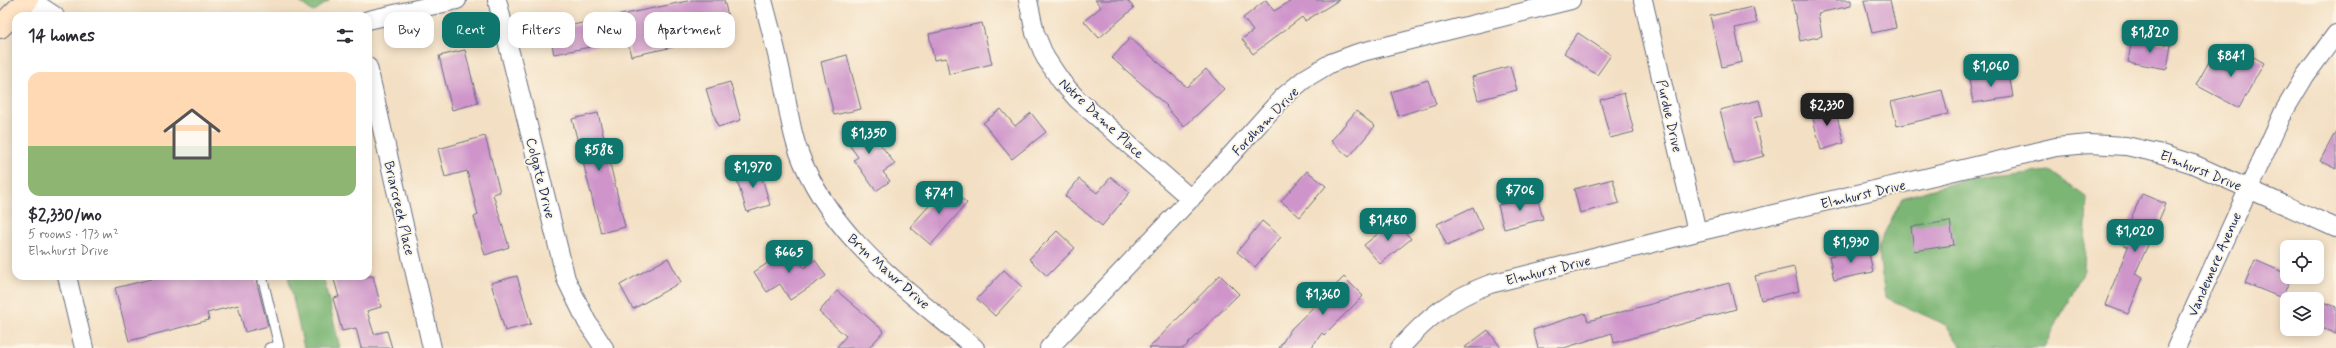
<!DOCTYPE html>
<html lang="en">
<head>
<meta charset="utf-8">
<style>
	:root { --surface:#fff; --page:#f7f7f7; --text:#2b2b33; --muted:#7c7c81; --line:#e1e1e2; --accent:#0f766e }
	body { margin:0; font-family:Mynerve,sans-serif; background:var(--page); color:var(--text); height:100vh; display:flex; flex-direction:column; font-size:15px; white-space:nowrap }
	* { box-sizing:border-box; margin:0 }
	p { font-size:13px; color:var(--muted) }
	.icon { flex:none; width:22px; height:22px; fill:none; stroke:currentColor; stroke-width:2; stroke-linecap:round; stroke-linejoin:round }
	.map { position:relative; flex:1; overflow:hidden }
	.panel { position:absolute; left:12px; top:12px; width:360px; height:268px; display:flex; flex-direction:column; background:var(--surface); border-radius:12px; box-shadow:0 2px 10px #0003 }
	.panel>* { flex:none }
	.hud { position:absolute; left:384px; top:12px; width:380px; height:36px; display:flex; gap:8px }
	.tools { position:absolute; left:2280px; top:240px; display:grid; gap:8px }
	.tools a { display:grid; place-items:center; width:44px; height:44px; border-radius:8px; background:var(--surface); box-shadow:0 2px 10px #0003; font-size:20px }
	.price { position:absolute; translate:-50% -34px; padding:0 9px; border-radius:8px; background:var(--accent); color:#fff; font-size:13px; line-height:26px; filter:drop-shadow(0 1px 2px #0008) }
	.price::after { content:''; position:absolute; left:50%; top:24px; width:12px; height:9px; margin-left:-6px; background:inherit; clip-path:polygon(0 0,100% 0,50% 100%) }
	.price.on { background:#222; color:#fff }
	ul { padding:0; list-style:none }
	li { display:grid; align-content:center; gap:8px; height:212px; padding:0 16px }
	li+li { border-top:1px solid var(--line) }
	li span { display:grid; place-items:center; height:124px; border-radius:12px; color:#555 }
	li>.icon { margin-inline-start:auto }
	span .icon { width:72px; height:72px; fill:#fffc; stroke-width:1 }
	li b { font-size:17px }
	h2 { display:flex; justify-content:space-between; align-items:center; height:48px; padding:0 16px; font-size:17px }
	.tag { padding:0 14px; border-radius:12px; background:var(--surface); box-shadow:0 2px 10px #0003; font-size:14px; line-height:36px }
	.tag.on { background:var(--accent); color:#fff }
	.map>svg:first-child { display:block }
	.forest { fill:#7cb674; stroke:#4c7269 }
	.building { fill:#cf95cb }
	.lines { fill:none; stroke-linecap:round; stroke-linejoin:round }
	.lane-casing { stroke:#676d81; stroke-width:11 }
	.street-casing { stroke:#676d81; stroke-width:20 }
	.secondary-casing { stroke:#676d81; stroke-width:24 }
	.lane { stroke:#fff; stroke-width:9 }
	.street { stroke:#fff; stroke-width:18 }
	.secondary { stroke:#ffe4c6; stroke-width:22 }
	.labels { text-anchor:middle; stroke-width:3.5; stroke-linejoin:round; paint-order:stroke }
	.street-label { font-size:14px; fill:#1b2f5e; stroke:#fcf5e5 }
</style>
</head>
<body>
<div class="map">
<svg width="2336" height="348" viewBox="0 0 2336 348">
	<rect width="100%" height="100%" fill="#fcf5e5"/>
	<filter id="ink" filterUnits="userSpaceOnUse"><feTurbulence type="fractalNoise" baseFrequency=".025" numOctaves="2"/><feDisplacementMap in="SourceGraphic" scale="8" xChannelSelector="R" yChannelSelector="G"/><feConvolveMatrix kernelMatrix="1 2 1 2 8 2 1 2 1" color-interpolation-filters="sRGB"/></filter>
	<filter id="wash" filterUnits="userSpaceOnUse"><feTurbulence type="fractalNoise" baseFrequency=".012" numOctaves="4" result="noise"/><feDisplacementMap in="SourceGraphic" scale="16" xChannelSelector="R" yChannelSelector="G"/><feGaussianBlur stdDeviation="0.9" result="paint"/><feColorMatrix in="noise" values="0 0 0 0 0 0 0 0 0 0 0 0 0 0 0 0 0 1.4 0 .05"/><feComposite in="paint" operator="in"/></filter>
	<g filter="url(#wash)">
		<rect width="100%" height="100%" fill="#f3dfc3"/>
		<path class="forest" d="M297,0h32v1l-16,11z
			M2050,171l37,27 -3,72 -40,78h-82l-16,-23 -61,-28 -7,-51 24,-48 62,-18z
			M288,276h35l17,72h-36z"/>
		<g id="blocks">
			<path class="building" d="M692,0h32l4,16 -58,15 3,16 -42,9 -4,-16 -73,14 -5,-24z
				M1095,0h32l7,8 -35,30 -15,-17 17,-14z
				M1266,0l8,11 19,-11h46l-34,21 -3,-4 -49,37 -11,-15 11,-8 -10,-13z
				M1792,0h59v6l-33,7 4,23 -22,5z
				M1864,0h26l6,28 -24,5z
				M1753,7l4,16 -22,5 7,34 -20,5 -12,-51z
				M982,23l10,41 -43,10 -3,-16 -12,2 -5,-26z
				M1578,33l33,22 -14,20 -33,-22z
				M1130,38l57,49 19,-18 18,20 -40,38 -18,-20 1,-1 -55,-48z
				M2132,38l39,7 -4,24 -39,-7z
				M2238,48l26,15 -25,45 -43,-23 14,-25 16,9z
				M465,50l13,53 -26,7 -13,-54z
				M847,55l14,54 -27,6 -13,-53z
				M1510,66l7,24 -39,10 -6,-23z
				M2009,73l4,24 -40,6 -4,-24z
				M1428,80l8,24 -38,12 -7,-24z
				M730,82l11,38 -23,7 -12,-38z
				M1942,90l6,24 -51,12 -6,-24z
				M1624,93l10,39 -24,6 -10,-38z
				M1759,100l4,15 -9,3 10,38 -30,8 -14,-54z
				M1834,105l10,38 -23,7 -10,-39z
				M1001,109l14,17 16,-13 15,19 -34,27 -29,-36z
				M1356,111l19,15 -26,31 -18,-16z
				M598,113l27,114 -24,6 -29,-114z
				M862,120l33,44 -12,8 7,9 -14,10 -22,-31 4,-3 -16,-22z
				M2336,131v38l-16,-8z
				M485,136l15,56 -7,2 16,53 -24,8 -11,-38 4,-2 -11,-44 -22,6 -7,-28z
				M759,167l11,38 -23,7 -12,-38z
				M1307,171l19,15 -26,31 -19,-16z
				M1111,177l19,15 -28,34 -37,-30 14,-17 18,14z
				M1613,179l6,24 -39,10 -6,-24z
				M947,186l20,17 -36,42 -21,-18z
				M2142,194l24,10 -31,70 8,4 -15,36 -23,-9 23,-58 -8,-4z
				M1537,195l6,24 -39,10 -6,-24z
				M1473,207l10,22 -36,17 -10,-22z
				M1395,220l16,19 -31,25 -16,-19z
				M1262,221l19,16 -26,30 -18,-15z
				M1950,221l4,24 -40,6 -3,-24z
				M1057,231l18,17 -28,28 -18,-17z
				M791,248l13,20 11,-8 11,16 -36,24 -10,-16 -13,8 -13,-20z
				M1868,248l5,24 -39,8 -5,-24z
				M668,258l13,24 -48,27 -13,-24z
				M2255,260l32,14v3h4l-9,21 -37,-15z
				M1794,267l5,24 -38,9 -6,-24z
				M1004,270l18,17 -27,29 -18,-17z
				M1220,275l19,19 -55,54h-35z
				M150,276h105l13,50 -23,6 -7,-27 -31,8 2,7 -80,21 -14,-53 36,-9z
				M333,276h40l8,31 -14,4 7,23 13,-3 5,17h-31l-5,-20 -14,3 -9,-33 6,-1z
				M517,276l14,48 -26,7 -14,-48z
				M1344,277l19,19 -39,39 -2,-2 -11,15h-32l12,-19z
				M1729,283l7,26 -122,34 -2,-10 -48,15h-26l-5,-18 52,-17 3,8z
				M837,291l47,40 -15,17h-33l10,-12 -27,-24z
				M2317,299l19,8v27l-19,-8z
				M1488,330l13,18h-37z"/>
		</g>
	</g>
	<g filter="url(#ink)">
		<use href="#blocks" fill-opacity="0" stroke="#676d81" stroke-width="1"/>
		<g class="lines">
			<g class="lane-casing">
				<path id="lane" d="M262,276l17,70 -10,2"/>
			</g>
			<g class="street-casing">
				<path id="street" d="M31,0l24,16
					M497,0l69,279 21,43 17,26
					M763,0c7,27 15,55 20,82 5,23 7,46 15,68 31,87 110,140 177,198
					M1028,0l7,33 10,24 16,24 17,19 113,99
					M1643,0l54,232
					M368,20l89,-20
					M368,67l64,281
					M67,276l17,72
					M1049,348l164,-173 70,-78 23,-19 25,-15 27,-10 213,-53
					M1400,348c28,-31 50,-49 90,-64l207,-52 359,-85 33,-3 37,2 32,7 35,11 143,64
					M2176,348l108,-237 21,-35 31,-42"/>
			</g>
			<g class="secondary-casing">
				<path id="secondary" d="M0,27l27,-27"/>
			</g>
			<use href="#lane" class="lane"/>
			<use href="#street" class="street"/>
			<use href="#secondary" class="secondary"/>
		</g>
	</g>
	<g class="labels">
		<g class="street-label">
			<text transform="translate(1670 116) rotate(77)" y="5">Purdue Drive</text>
			<text transform="translate(1102 118) rotate(43)" y="5">Notre Dame Place</text>
			<text transform="translate(1265 121) rotate(-46)" y="5">Fordham Drive</text>
			<text transform="translate(2201 170) rotate(22)" y="5">Elmhurst Drive</text>
			<text transform="translate(541 178) rotate(76)" y="5">Colgate Drive</text>
			<text transform="translate(1863 194) rotate(-13)" y="5">Elmhurst Drive</text>
			<text transform="translate(400 208) rotate(77)" y="5">Briarcreek Place</text>
			<text transform="translate(2214 264) rotate(-66)" y="5">Vandemere Avenue</text>
			<text transform="translate(1548 270) rotate(-14)" y="5">Elmhurst Drive</text>
			<text transform="translate(889 271) rotate(42)" y="5">Bryn Mawr Drive</text>
		</g>
	</g>
</svg>
<div class="tools">
<a><svg class="icon" aria-label="locate" viewBox="0 0 24 24"><circle cx="12" cy="12" r="6"/><path d="M12 2v4M12 18v4M2 12h4M18 12h4"/></svg></a>
<a><svg class="icon" aria-label="layers" viewBox="0 0 24 24"><path d="M12 4l9 5-9 5-9-5zM3 14l9 5 9-5"/></svg></a>
</div>
<b class="price" style="left:2150px;top:54px">$1,820</b>
<b class="price" style="left:2231px;top:78px">$841</b>
<b class="price" style="left:1991px;top:88px">$1,060</b>
<b class="price on" style="left:1827px;top:127px">$2,330</b>
<b class="price" style="left:869px;top:155px">$1,350</b>
<b class="price" style="left:599px;top:172px">$588</b>
<b class="price" style="left:753px;top:189px">$1,970</b>
<b class="price" style="left:1520px;top:212px">$706</b>
<b class="price" style="left:939px;top:215px">$741</b>
<b class="price" style="left:1388px;top:242px">$1,480</b>
<b class="price" style="left:2135px;top:253px">$1,020</b>
<b class="price" style="left:1851px;top:264px">$1,930</b>
<b class="price" style="left:789px;top:274px">$665</b>
<b class="price" style="left:1323px;top:316px">$1,360</b>
<div class="hud">
<a class="tag">Buy</a>
<a class="tag on">Rent</a>
<a class="tag">Filters</a>
<a class="tag">New</a>
<a class="tag">Apartment</a>
</div>
<section class="panel">
<h2>14 homes<svg class="icon" aria-label="filters" viewBox="0 0 24 24"><path d="M4 7h16M4 17h16"/><circle cx="9" cy="7" r="2"/><circle cx="15" cy="17" r="2"/></svg></h2>
<ul>
<li><span style="background:linear-gradient(#ffd9b3 60%,#8fb573 0)"><svg class="icon" aria-label="home" viewBox="0 0 24 24"><path d="M3 11l9-7 9 7M6 9v11h12V9"/></svg></span><div><b>$2,330/mo</b><p>5 rooms · 173 m²</p><p>Elmhurst Drive</p></div></li>
</ul>
</section>
</div>
</body>
</html>
